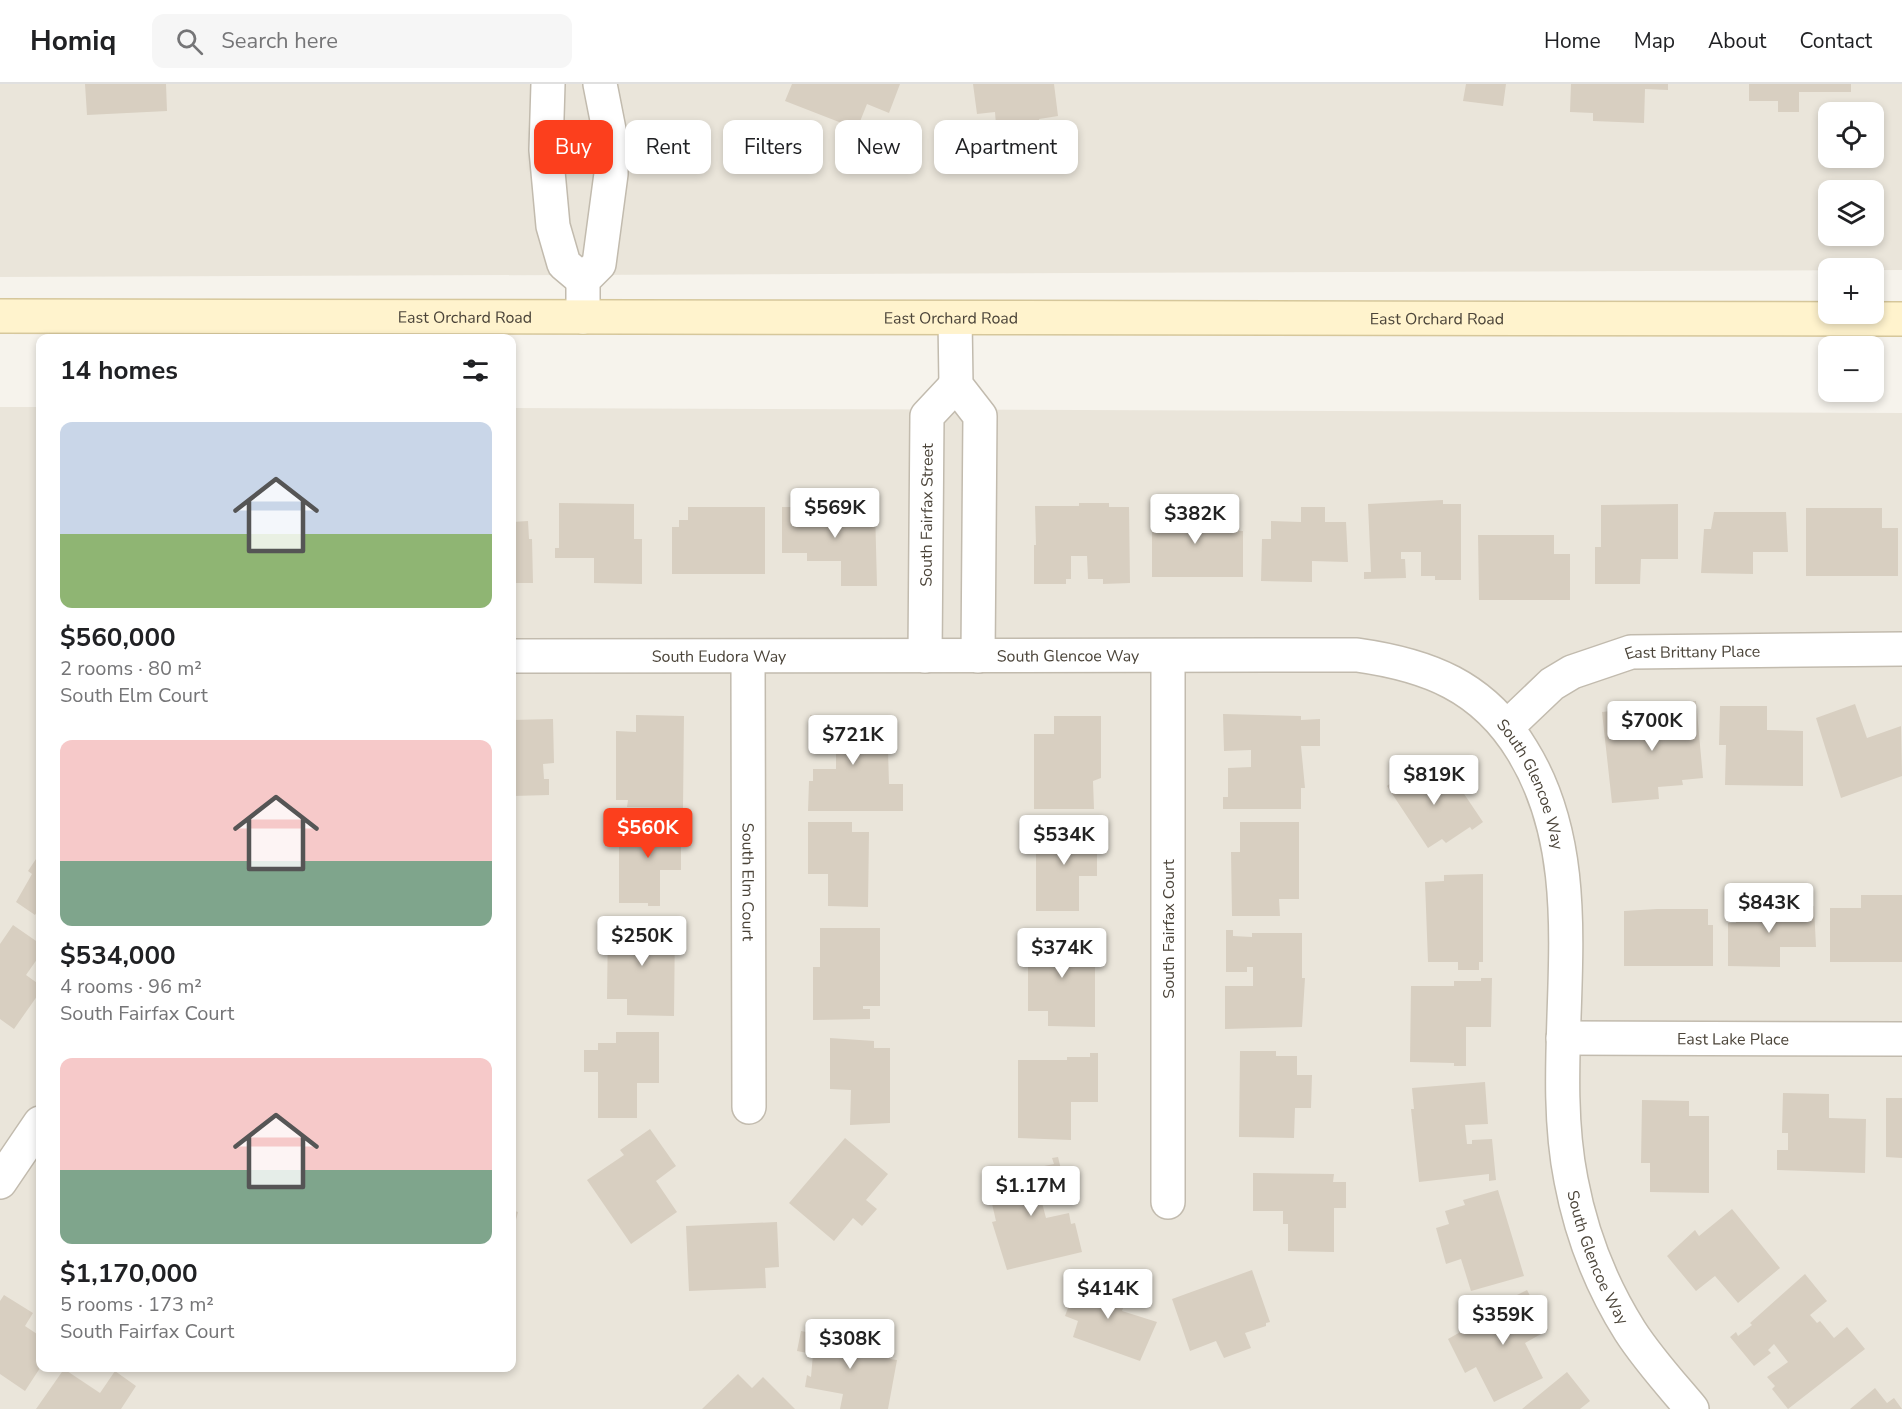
<!DOCTYPE html>
<html lang="en">
<head>
<meta charset="utf-8">
<style>
	:root { --surface:#fff; --page:#f6f6f6; --text:#202124; --muted:#757577; --line:#e0e0e0; --accent:#fc3f1d }
	body { margin:0; font-family:"Nunito Sans",sans-serif; background:var(--page); color:var(--text); height:100vh; display:flex; flex-direction:column; font-size:22px; white-space:nowrap }
	* { box-sizing:border-box; margin:0 }
	p { font-size:20px; color:var(--muted) }
	.icon { flex:none; width:33px; height:33px; fill:none; stroke:currentColor; stroke-width:2; stroke-linecap:round; stroke-linejoin:round }
	.map { position:relative; flex:1; overflow:hidden }
	.sheet { position:absolute; left:36px; top:250px; width:480px; height:1038px; display:flex; flex-direction:column; background:var(--surface); border-radius:12px; box-shadow:0 3px 9px #0003 }
	.sheet>* { flex:none }
	.banner { position:absolute; left:534px; top:36px; width:570px; height:54px; display:flex; gap:12px }
	.tools { position:absolute; left:1818px; top:18px; display:grid; gap:12px }
	.tools a { display:grid; place-items:center; width:66px; height:66px; border-radius:12px; background:var(--surface); box-shadow:0 3px 9px #0003; font-size:30px }
	.price { position:absolute; translate:-50% -51px; padding:0 14px; border-radius:6px; background:#fff; color:#222; font-size:20px; line-height:39px; filter:drop-shadow(0 2px 3px #0008) }
	.price::after { content:''; position:absolute; left:50%; top:36px; width:18px; height:14px; margin-left:-9px; background:inherit; clip-path:polygon(0 0,100% 0,50% 100%) }
	.price.selected { background:var(--accent); color:#fff }
	ul { padding:0; list-style:none }
	li { display:grid; align-content:center; gap:12px; height:318px; padding:0 24px }
	li span { display:grid; place-items:center; height:186px; border-radius:12px; color:#555 }
	li>.icon { margin-inline-start:auto }
	span .icon { width:108px; height:108px; fill:#fffc; stroke-width:1 }
	li b { font-size:26px }
	h2 { display:flex; justify-content:space-between; align-items:center; height:72px; padding:0 24px; font-size:26px }
	.pill { padding:0 21px; border-radius:12px; background:var(--surface); box-shadow:0 3px 9px #0003; font-size:21px; line-height:54px }
	.pill.selected { background:var(--accent); color:#fff }
	header { display:flex; align-items:center; gap:36px; box-sizing:border-box; height:84px; padding:0 30px; background:var(--surface); border-bottom:2px solid var(--line) }
	header strong { font-size:28px }
	nav { display:flex; gap:33px; margin-inline-start:auto; font-size:21px }
	.search { width:420px; height:54px; background:var(--page); display:flex; align-items:center; gap:15px; box-sizing:border-box; padding:0 21px; border-radius:12px; color:var(--muted); font-size:22px }
	.map>svg:first-child { display:block }
	.residential { fill:#eae5da; fill-rule:evenodd }
	.building { fill:#d8cfc1 }
	.lines { fill:none; stroke-linecap:round; stroke-linejoin:round }
	.street-casing { stroke:#c2bbae; stroke-width:36 }
	.secondary-casing { stroke:#d6c79b; stroke-width:36 }
	.street { stroke:#fff; stroke-width:33 }
	.secondary { stroke:#fff3cd; stroke-width:33 }
	.labels { text-anchor:middle; stroke-width:4.5; stroke-linejoin:round; paint-order:stroke }
	.street-label { font-size:16px; fill:#4b4439; stroke:#fff }
</style>
</head>
<body>
<header>
<strong>Homiq</strong>
<div class="search"><svg class="icon" aria-label="search" viewBox="0 0 24 24"><circle cx="10" cy="10" r="6"/><path d="M15 15l6 6"/></svg>Search here</div>
<nav><a>Home</a><a>Map</a><a>About</a><a>Contact</a></nav>
</header>
<div class="map">
<svg width="1902" height="1325" viewBox="0 0 1902 1325">
	<rect width="100%" height="100%" fill="#f6f3ec"/>
	<path class="residential" d="M0,0h1902v186l-1902,7zM1828,28h46v46h-46zM1828,106h46v46h-46z
		M0,323h40v961h472v-960l1390,5v996h-1902z"/>
	<path class="building" d="M85,0h81l1,27 -80,4z
		M792,0h108l-11,29 -22,-9 -10,25 -72,-28z
		M973,0h81l4,32 -19,3 2,13 -23,3 -1,-13 -21,3 -1,-13 -18,2z
		M1466,0h40l-3,22 -40,-5z
		M1571,0h97v6l-23,-1 -1,34 -51,-2v-8l-23,-1z
		M1749,0h102v8h-52v20h-21v-11h-29z
		M1443,416v4h18v76h-26v-4h-14v-24h-20v7h4l1,19 -42,1v-7h7l-3,-68z
		M559,419l75,1v35h8v45l-48,-1v-25h-39v-10h4z
		M820,419h27v5h28l2,78h-36v-25h-34v-8h-25v-46h18v8h5v-7h15z
		M1079,419h30v4h20l1,76 -27,1v-5h-15l-1,-23h-16v23h-5v5h-32v-39h2l-1,-39h44z
		M1678,420v55h-37l-1,25h-45v-37h6v-42z
		M688,423h77v67h-93v-47h7v-7h9z
		M1301,423h24v15h21l2,40 -36,-1v21l-51,-1 1,-42h9v-18l30,1z
		M1806,424h76v20h16v48h-92z
		M1152,425l76,1v20l15,1v46h-91z
		M1714,428h72l2,40h-35v22l-52,-1 3,-44h7z
		M528,437l1,18h3l1,44h-21v-61z
		M1478,451h76v19h16v46h-91z
		M1696,617l7,77 -21,2 1,5 -25,2 1,12 -47,4 -10,-91 36,-4 2,26 18,-1 -2,-22 16,-2 -1,-5z
		M1855,620l12,34 34,-12 1,50 -61,22 -25,-80z
		M1720,622h47v24l36,1v55l-78,-1 1,-40h-7z
		M1223,630l78,2v4l19,-1v27h-19l4,42h-4v21h-78v-12h5v-29l23,-1v-17l-27,1z
		M636,631l48,1 -1,92 -56,-1 1,-7h-12v-69l20,1z
		M810,631l77,1 2,68h14v27h-95l1,-30h4v-12h23v-18h-27z
		M1054,632h47v62l-8,3 1,28h-60v-75h20z
		M553,635l1,44 -11,1 1,15h5v16l-36,1 -1,-76z
		M1418,677l20,29 16,-11 29,43 -11,8 -2,-3 -24,16 -4,-4 -14,9 -41,-62z
		M670,734h11v52h-21v36h-12v-3h-29v-74h17v-8h34z
		M808,738h44v10h17l-1,75 -40,-1v-32h-20z
		M1240,738h59v77h-20l1,17h-48l-1,-64h9z
		M1054,741h43v51h-18v35h-43v-77h18z
		M40,769v54l-5,8 -19,-13 16,-28 -4,-3z
		M1483,790v88h-4v8h-21v-8h-30l-3,-80 19,-1v-6z
		M1861,811h41v67h-72v-54h31z
		M1736,822h78l2,41h-36v20l-52,-1v-43h8z
		M1657,825h51v16h5v41h-89v-55z
		M608,839h67l-1,93 -47,-1v-16h-20z
		M13,841l26,18 1,-2v14l-14,20 14,10v7l-26,37 -14,-10v-75z
		M820,844h60v78h-17v3h7v10l-57,1v-53h7z
		M1226,846h7v6l19,1v-4h50v45h3l-3,49 -77,2v-43h28v-19h-6v5h-21z
		M1028,849h59v28h8v66l-47,-1v-15h-20z
		M1481,894h11l-1,49h-25v39h-12v-3l-44,-1 1,-76h43v-5h27z
		M616,948h43v51h-22v35h-39v-46h-14v-22h14v-7h18z
		M830,954l44,3v7h16v75l-40,2 1,-35 -21,-1z
		M1240,967h36v5h21v19h15l-1,33h-16l-1,30 -55,-1z
		M1090,969h8v49h-27v38l-53,-2v-78h49v-3h23z
		M1485,998l3,42 -23,1 2,19h5v-4l20,-1 4,41 -7,1v-7l-70,8 -8,-73h3l-2,-21z
		M1783,1009l46,1v24l37,1 -1,54 -88,-3v-20h11v-17h-6z
		M1886,1014h16v60l-16,-1z
		M1642,1016l47,1v15h20v77l-59,-1v-29h-9z
		M650,1045l26,37 -20,15 21,31 -46,32 -44,-64 37,-25 -4,-5z
		M845,1054l43,36 -22,26 11,9 -15,17 -9,-8 -19,23 -45,-38z
		M1058,1073l10,41 -20,4 -1,-4 -6,1 5,19 23,-5 2,11 4,-1 7,29 -75,18 -15,-48 4,-1 -10,-43 68,-14 -2,-6z
		M1253,1089l81,1 -1,8h13v26h-12v44l-46,-1v-27h-5v-13h-30z
		M1498,1106l26,86 -53,15 -10,-32 -15,5 -10,-36 13,-4 -4,-13 20,-6 -2,-5z
		M1732,1125l48,59 -42,35 -23,-27 -19,15 -29,-35 28,-26 4,6z
		M512,1126l6,2 -6,24z
		M777,1138l2,45 -14,1 1,20 -77,3 -3,-65z
		M1252,1186l18,52 -4,1v3l-21,7 6,15 -27,10 -8,-17 -26,10 -18,-52z
		M1805,1190l22,27 -17,14 7,8 3,-2 14,17 13,-11 18,22 -77,60 -16,-20 3,-3 -8,-9 21,-15 -14,-18 -6,6 3,3 -17,13 -24,-29 6,-5 2,4 14,-11 -2,-2z
		M1080,1192l48,18 -6,17 35,11 -17,39 -67,-24 5,-16 -13,-5z
		M1527,1206l21,40 -23,13 18,35 -49,24 -18,-35 -11,6 -17,-34 48,-27 -3,-5z
		M4,1211l29,18 -8,13 15,10v32l-15,23 -25,-17v-73z
		M801,1247l91,17 -2,11 7,1 -9,49h-48l3,-15 -38,-7 2,-12 4,2 2,-23 -16,-3z
		M64,1285l36,24 15,-22 21,15 -15,23h-85z
		M1567,1288l23,29 -10,8h-58z
		M738,1290l14,14 11,-11 32,32h-93z
		M1875,1304l12,15 7,-5 8,11h-52z"/>
	<g class="lines">
		<g class="street-casing">
			<g id="street">
				<path d="M548,0l-2,66 7,76 11,38 19,16"/>
				<path d="M583,233v-37l16,-16 12,-90v-34l-11,-56"/>
				<path d="M955,234l1,67 24,31 -2,240"/>
				<path id="s1" d="M512,572l845,-1c71,10 126,31 165,95 79,127 21,290 49,430 10,53 30,105 59,151 18,28 41,53 62,78"/>
				<path id="s2" d="M925,572l2,-240 29,-31"/>
				<path d="M1168,572v546"/>
				<path id="s3" d="M748,573l1,450"/>
				<path id="s4" d="M1508,642l44,-42 20,-12 59,-20 271,-3"/>
				<path id="s5" d="M1563,954l339,1"/>
				<path d="M0,1098l40,-59"/>
			</g>
		</g>
		<g class="secondary-casing">
			<g id="secondary">
				<path id="s6" d="M0,232l1902,3"/>
			</g>
		</g>
		<use href="#street" class="street"/>
		<use href="#secondary" class="secondary"/>
	</g>
	<g class="labels">
		<g class="street-label">
			<text dy="6" stroke="none"><textPath href="#s6" startOffset="465">East Orchard Road</textPath></text>
			<text dy="6" stroke="none"><textPath href="#s6" startOffset="951">East Orchard Road</textPath></text>
			<text dy="6" stroke="none"><textPath href="#s6" startOffset="1437">East Orchard Road</textPath></text>
			<text dy="6" stroke="none"><textPath href="#s2" startOffset="141">South Fairfax Street</textPath></text>
			<text dy="6" stroke="none"><textPath href="#s4" startOffset="208">East Brittany Place</textPath></text>
			<text dy="6" stroke="none"><textPath href="#s1" startOffset="556">South Glencoe Way</textPath></text>
			<text dy="6" stroke="none"><textPath href="#s1" startOffset="207">South Eudora Way</textPath></text>
			<text dy="6" stroke="none"><textPath href="#s1" startOffset="1078">South Glencoe Way</textPath></text>
			<text dy="6" stroke="none"><textPath href="#s3" startOffset="225">South Elm Court</textPath></text>
			<text transform="translate(1168 845) rotate(-90)" y="6">South Fairfax Court</text>
			<text dy="6" stroke="none"><textPath href="#s5" startOffset="170">East Lake Place</textPath></text>
			<text dy="6" stroke="none"><textPath href="#s1" startOffset="1563">South Glencoe Way</textPath></text>
		</g>
	</g>
</svg>
<div class="tools">
<a><svg class="icon" aria-label="locate" viewBox="0 0 24 24"><circle cx="12" cy="12" r="6"/><path d="M12 2v4M12 18v4M2 12h4M18 12h4"/></svg></a>
<a><svg class="icon" aria-label="layers" viewBox="0 0 24 24"><path d="M12 4l9 5-9 5-9-5zM3 14l9 5 9-5"/></svg></a>
<a>+</a>
<a>−</a>
</div>
<b class="price" style="left:835px;top:455px">$569K</b>
<b class="price" style="left:1195px;top:461px">$382K</b>
<b class="price" style="left:1652px;top:668px">$700K</b>
<b class="price" style="left:853px;top:682px">$721K</b>
<b class="price" style="left:1434px;top:722px">$819K</b>
<b class="price selected" style="left:648px;top:775px">$560K</b>
<b class="price" style="left:1064px;top:782px">$534K</b>
<b class="price" style="left:1769px;top:850px">$843K</b>
<b class="price" style="left:642px;top:883px">$250K</b>
<b class="price" style="left:1062px;top:895px">$374K</b>
<b class="price" style="left:1031px;top:1133px">$1.17M</b>
<b class="price" style="left:1108px;top:1236px">$414K</b>
<b class="price" style="left:1503px;top:1262px">$359K</b>
<b class="price" style="left:850px;top:1286px">$308K</b>
<div class="banner">
<a class="pill selected">Buy</a>
<a class="pill">Rent</a>
<a class="pill">Filters</a>
<a class="pill">New</a>
<a class="pill">Apartment</a>
</div>
<section class="sheet">
<h2>14 homes<svg class="icon" aria-label="filters" viewBox="0 0 24 24"><path d="M4 7h16M4 17h16"/><circle cx="9" cy="7" r="2"/><circle cx="15" cy="17" r="2"/></svg></h2>
<ul>
<li><span style="background:linear-gradient(#c9d6e8 60%,#8fb573 0)"><svg class="icon" aria-label="home" viewBox="0 0 24 24"><path d="M3 11l9-7 9 7M6 9v11h12V9"/></svg></span><div><b>$560,000</b><p>2 rooms · 80 m²</p><p>South Elm Court</p></div></li>
<li><span style="background:linear-gradient(#f6c9c9 65%,#7fa58c 0)"><svg class="icon" aria-label="home" viewBox="0 0 24 24"><path d="M3 11l9-7 9 7M6 9v11h12V9"/></svg></span><div><b>$534,000</b><p>4 rooms · 96 m²</p><p>South Fairfax Court</p></div></li>
<li><span style="background:linear-gradient(#f6c9c9 60%,#7fa58c 0)"><svg class="icon" aria-label="home" viewBox="0 0 24 24"><path d="M3 11l9-7 9 7M6 9v11h12V9"/></svg></span><div><b>$1,170,000</b><p>5 rooms · 173 m²</p><p>South Fairfax Court</p></div></li>
</ul>
</section>
</div>
</body>
</html>
